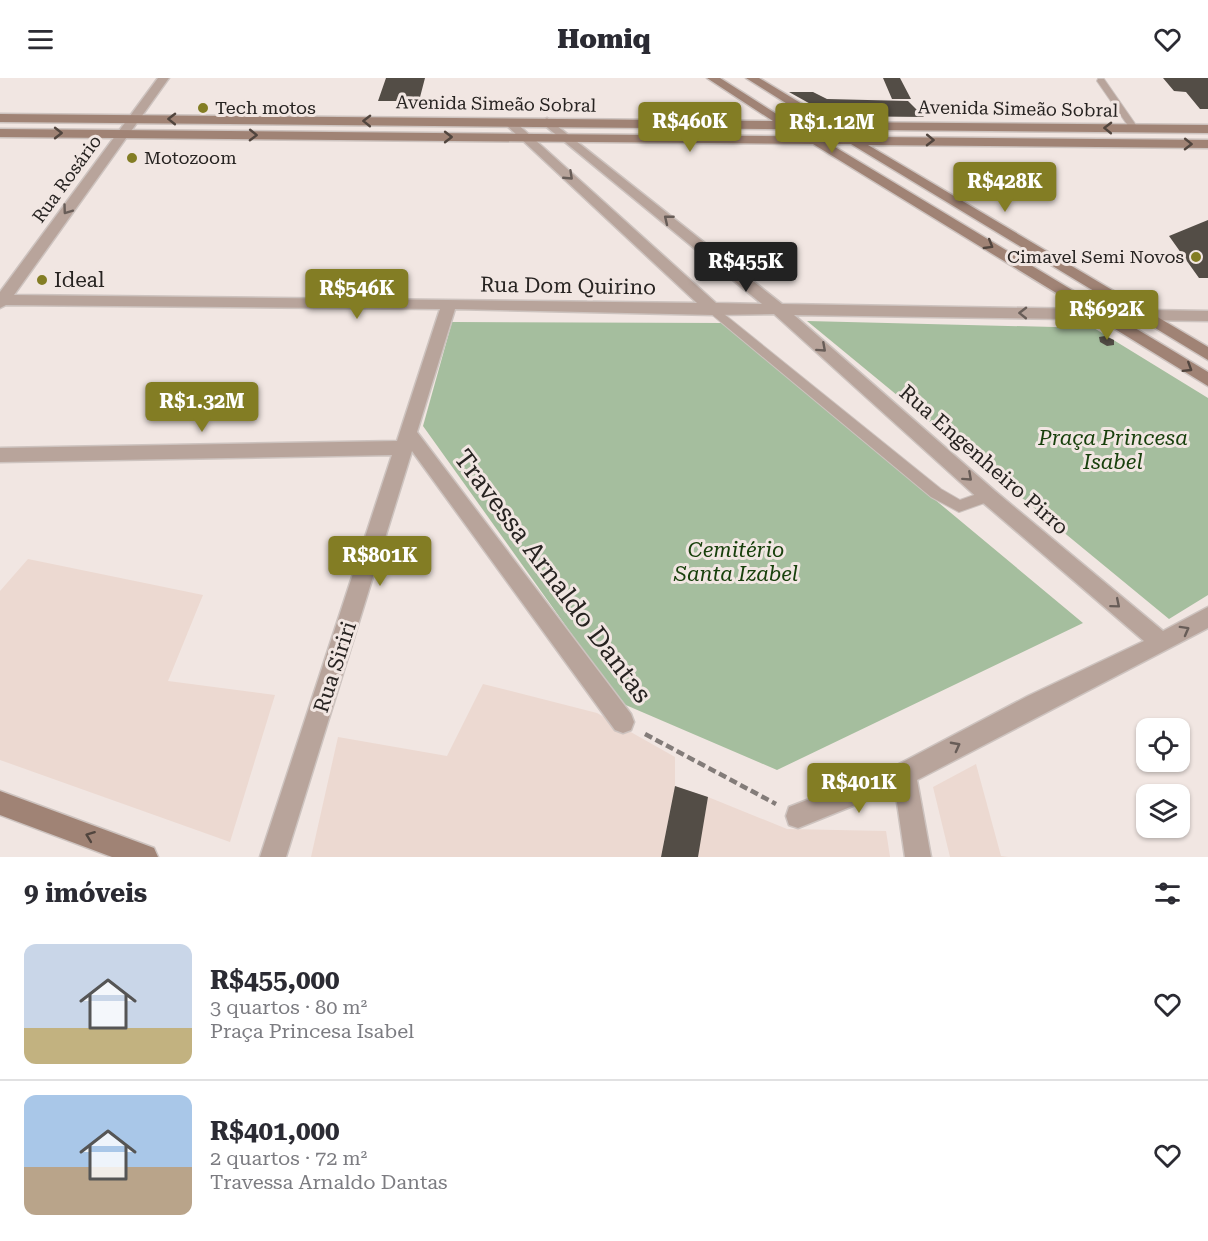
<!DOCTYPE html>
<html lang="pt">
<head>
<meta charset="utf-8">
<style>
	:root { --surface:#fff; --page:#f2f2f3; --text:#2b2b33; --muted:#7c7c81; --line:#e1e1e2; --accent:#837d24 }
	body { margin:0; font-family:"Roboto Serif",serif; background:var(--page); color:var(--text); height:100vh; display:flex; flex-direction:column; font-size:22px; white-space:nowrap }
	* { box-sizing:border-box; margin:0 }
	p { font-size:20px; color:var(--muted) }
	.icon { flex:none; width:33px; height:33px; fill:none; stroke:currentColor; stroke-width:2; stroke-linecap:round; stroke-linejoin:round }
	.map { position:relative; height:779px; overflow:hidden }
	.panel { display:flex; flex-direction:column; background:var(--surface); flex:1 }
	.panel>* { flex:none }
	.fabs { position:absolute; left:1136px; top:640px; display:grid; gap:12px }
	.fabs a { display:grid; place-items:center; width:54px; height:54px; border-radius:12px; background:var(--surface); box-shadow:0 2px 4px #0004; font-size:30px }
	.price { position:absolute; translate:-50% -51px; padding:0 14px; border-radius:6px; background:var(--accent); color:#fff; font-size:20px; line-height:39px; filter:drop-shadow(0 2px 3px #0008) }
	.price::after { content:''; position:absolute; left:50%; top:36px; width:18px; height:14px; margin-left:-9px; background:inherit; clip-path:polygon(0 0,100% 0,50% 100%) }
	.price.selected { background:#222; color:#fff }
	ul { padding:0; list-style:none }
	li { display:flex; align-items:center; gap:18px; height:150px; padding:0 24px }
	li+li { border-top:2px solid var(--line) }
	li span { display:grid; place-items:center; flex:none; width:168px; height:120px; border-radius:12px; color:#555 }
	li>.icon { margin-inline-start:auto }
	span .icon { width:72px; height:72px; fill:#fffc; stroke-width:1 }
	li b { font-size:26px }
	h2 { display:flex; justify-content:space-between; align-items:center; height:72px; padding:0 24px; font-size:26px }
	header { display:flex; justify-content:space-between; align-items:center; height:78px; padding:0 24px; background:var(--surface); font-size:27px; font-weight:800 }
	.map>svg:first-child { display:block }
	.built { fill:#ecd9d1 }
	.green { fill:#a5be9e }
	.building { fill:#534d46 }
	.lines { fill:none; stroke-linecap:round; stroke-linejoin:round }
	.service-casing { stroke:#cdc3bf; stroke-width:2 }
	.minor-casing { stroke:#cdc3bf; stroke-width:3 }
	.secondary-casing { stroke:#cdc3bf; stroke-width:3 }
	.path { stroke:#837c79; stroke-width:4.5; stroke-dasharray:8 4; stroke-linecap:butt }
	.service { fill:#b8a49b; fill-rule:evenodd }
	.minor { fill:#b8a49b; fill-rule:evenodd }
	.secondary { fill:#a08375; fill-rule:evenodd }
	.oneway { stroke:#51453e }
	.oneway2 { stroke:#685d58 }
	.poi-dot { fill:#837d24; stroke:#f1e6e2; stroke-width:2 }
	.labels { text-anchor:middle; stroke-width:6; stroke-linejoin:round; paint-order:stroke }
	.far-street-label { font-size:18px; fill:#272321; stroke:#f1e6e2 }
	.far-poi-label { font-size:18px; fill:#272321; stroke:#f1e6e2; text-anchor:start }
	.poi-label { font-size:21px; fill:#272321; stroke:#f1e6e2; text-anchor:start }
	.street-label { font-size:21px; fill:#272321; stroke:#f1e6e2 }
	.park-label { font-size:21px; font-style:italic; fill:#18400c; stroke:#f1e6e2 }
	.near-street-label { font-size:26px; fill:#272321; stroke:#f1e6e2 }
</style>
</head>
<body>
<header><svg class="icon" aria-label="menu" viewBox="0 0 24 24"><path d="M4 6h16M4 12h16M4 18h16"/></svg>Homiq<svg class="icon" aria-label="heart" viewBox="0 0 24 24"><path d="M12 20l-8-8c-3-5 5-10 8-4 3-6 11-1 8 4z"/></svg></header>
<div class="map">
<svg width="1208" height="779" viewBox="0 0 1208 779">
	<rect width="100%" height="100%" fill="#f1e6e2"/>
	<path class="built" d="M28,481l175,36 -35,86 107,14 -45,147 -230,-82v-169z
		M483,606l114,29 78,44v29l-14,71h-350l27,-120 109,19z
		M976,686l25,92 7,1h-58l-17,-70z
		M708,719l79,32 99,2 4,26h-193z"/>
	<path class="green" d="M807,243l287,7 114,70v197l-39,24z
		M452,244l271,1 360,300 -306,147 -156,-67 -198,-277z"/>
	<path class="building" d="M386,0h39l-6,23h-41z
		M883,0h17l11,21h-19z
		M1163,0h45v31h-8l-14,-17 -12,-1z
		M789,14h24l14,7 81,2 16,16 -92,-1z
		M1208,142v58h-9l-30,-42z
		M1105,258l9,4v5l-7,1 -7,-4 -1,-5z
		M675,708l33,11 -10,60h-37z"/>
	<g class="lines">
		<g class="service-casing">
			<path id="service" d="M1098,1h6l34,49 -1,2h-6l-34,-49z
				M714,228l227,183 19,11 28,-10 5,2 2,4 -2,4 -34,12 -28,-15 -221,-184 -2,-3z"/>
		</g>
		<g class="minor-casing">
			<path id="minor" d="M158,0h11l-155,217 683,8 -192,-179v-4h8l203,183 46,1 -219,-180v-4l4,-2 235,186 426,7v10l-414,-6 201,176 168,140 45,-24v21l-291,152 14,77h-26l-10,-68 -97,39 -9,-3 -3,-9 3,-9 108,-42 131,-69 116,-55 -163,-140 -207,-187 -60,1 -259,-6 -38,123 214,282 3,8 -3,8 -8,3 -8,-3 -203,-279 -126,406h-26l132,-402 -392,7v-14l397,-7 43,-132 -434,-4 -6,3v-16z"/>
		</g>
		<g class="secondary-casing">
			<path id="secondary" d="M707,0h13l69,44h27l-70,-44h13l73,44 376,3v8l-1208,-11v-8l773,7z
				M0,51l1208,11v8l-340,-3 340,202v13l-357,-216h-21l378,228v14l-395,-242 -813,-7z
				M0,713l154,57 4,9h-46l-112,-42z"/>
		</g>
		<path class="path" d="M645,656l131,70"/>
		<use href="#service" class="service"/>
		<use href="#minor" class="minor"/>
		<use href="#secondary" class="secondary"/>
	</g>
	<defs><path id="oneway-chevron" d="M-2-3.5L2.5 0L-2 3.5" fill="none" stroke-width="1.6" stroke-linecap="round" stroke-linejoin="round" transform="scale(1.5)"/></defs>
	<g class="oneway">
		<use href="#oneway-chevron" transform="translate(172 41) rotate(-179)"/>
		<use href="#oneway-chevron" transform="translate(367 43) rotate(-179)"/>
		<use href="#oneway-chevron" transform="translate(1108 50) rotate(-179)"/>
		<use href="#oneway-chevron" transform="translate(58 55)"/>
		<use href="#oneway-chevron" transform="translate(253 57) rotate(1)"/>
		<use href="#oneway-chevron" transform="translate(448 59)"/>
		<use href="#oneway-chevron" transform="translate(930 62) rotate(1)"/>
		<use href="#oneway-chevron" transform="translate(1188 66) rotate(1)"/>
		<use href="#oneway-chevron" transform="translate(989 167) rotate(31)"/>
		<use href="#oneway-chevron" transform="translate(1188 290) rotate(32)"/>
		<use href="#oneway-chevron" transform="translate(90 758) rotate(-159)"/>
	</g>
	<g class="oneway2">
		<use href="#oneway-chevron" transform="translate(569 98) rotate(43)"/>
		<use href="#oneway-chevron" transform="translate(67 132) rotate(126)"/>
		<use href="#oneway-chevron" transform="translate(668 141) rotate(-141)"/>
		<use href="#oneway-chevron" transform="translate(1023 235) rotate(-179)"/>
		<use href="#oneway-chevron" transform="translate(822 270) rotate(42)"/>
		<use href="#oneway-chevron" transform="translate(968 399) rotate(42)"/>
		<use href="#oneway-chevron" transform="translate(1116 526) rotate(40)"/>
		<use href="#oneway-chevron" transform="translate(1185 552) rotate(-29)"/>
		<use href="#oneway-chevron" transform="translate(956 668) rotate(-28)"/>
	</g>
	<g class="poi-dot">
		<circle cx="203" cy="30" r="6"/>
		<circle cx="132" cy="80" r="6"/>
		<circle cx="1196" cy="179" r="6"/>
		<circle cx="42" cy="202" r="6"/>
	</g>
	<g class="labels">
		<g class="far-street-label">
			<text transform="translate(496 26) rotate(1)" y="6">Avenida Simeão Sobral</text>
			<text transform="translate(1018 31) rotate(1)" y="6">Avenida Simeão Sobral</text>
			<text transform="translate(67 101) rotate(-54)" y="6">Rua Rosário</text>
		</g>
		<g class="far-poi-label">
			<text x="215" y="36">Tech motos</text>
			<text x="144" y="86">Motozoom</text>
			<text x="1184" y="185" text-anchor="end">Cimavel Semi Novos</text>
		</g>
		<g class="poi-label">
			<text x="54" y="209">Ideal</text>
		</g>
		<g class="street-label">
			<text transform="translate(568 208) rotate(1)" y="7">Rua Dom Quirino</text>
			<text transform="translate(984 382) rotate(41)" y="7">Rua Engenheiro Pirro</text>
			<text transform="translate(335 589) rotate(-72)" y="7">Rua Siriri</text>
		</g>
		<g class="park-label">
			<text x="1113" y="367">Praça Princesa<tspan x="1113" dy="24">Isabel</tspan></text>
			<text x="736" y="479">Cemitério<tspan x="736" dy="24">Santa Izabel</tspan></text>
		</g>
		<g class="near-street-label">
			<text transform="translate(553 498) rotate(53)" y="9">Travessa Arnaldo Dantas</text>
		</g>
	</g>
</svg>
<div class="fabs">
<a><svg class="icon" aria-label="locate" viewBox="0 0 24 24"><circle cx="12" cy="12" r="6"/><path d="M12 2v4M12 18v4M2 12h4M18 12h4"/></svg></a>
<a><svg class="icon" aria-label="layers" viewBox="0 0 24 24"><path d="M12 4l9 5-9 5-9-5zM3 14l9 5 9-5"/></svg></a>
</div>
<b class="price" style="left:690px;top:75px">R$460K</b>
<b class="price" style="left:832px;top:76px">R$1.12M</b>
<b class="price" style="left:1005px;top:135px">R$428K</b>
<b class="price selected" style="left:746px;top:215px">R$455K</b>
<b class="price" style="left:357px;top:242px">R$546K</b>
<b class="price" style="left:1107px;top:263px">R$692K</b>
<b class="price" style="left:202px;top:355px">R$1.32M</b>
<b class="price" style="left:380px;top:509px">R$801K</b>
<b class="price" style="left:859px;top:736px">R$401K</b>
</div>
<section class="panel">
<h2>9 imóveis<svg class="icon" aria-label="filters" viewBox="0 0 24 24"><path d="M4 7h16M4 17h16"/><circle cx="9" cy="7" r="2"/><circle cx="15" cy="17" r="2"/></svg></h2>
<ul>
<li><span style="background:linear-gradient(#c9d6e8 70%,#c2b280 0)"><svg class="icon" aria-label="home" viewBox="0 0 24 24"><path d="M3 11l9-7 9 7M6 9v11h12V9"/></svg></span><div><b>R$455,000</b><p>3 quartos · 80 m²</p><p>Praça Princesa Isabel</p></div><svg class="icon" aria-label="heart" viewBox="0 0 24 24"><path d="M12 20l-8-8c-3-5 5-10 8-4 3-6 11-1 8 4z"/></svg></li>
<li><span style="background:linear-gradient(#a9c7e8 60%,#b9a48a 0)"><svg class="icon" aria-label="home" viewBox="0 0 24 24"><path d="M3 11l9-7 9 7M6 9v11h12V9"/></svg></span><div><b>R$401,000</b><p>2 quartos · 72 m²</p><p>Travessa Arnaldo Dantas</p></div><svg class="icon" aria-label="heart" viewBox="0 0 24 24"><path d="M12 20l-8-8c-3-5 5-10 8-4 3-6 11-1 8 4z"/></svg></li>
</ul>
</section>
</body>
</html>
